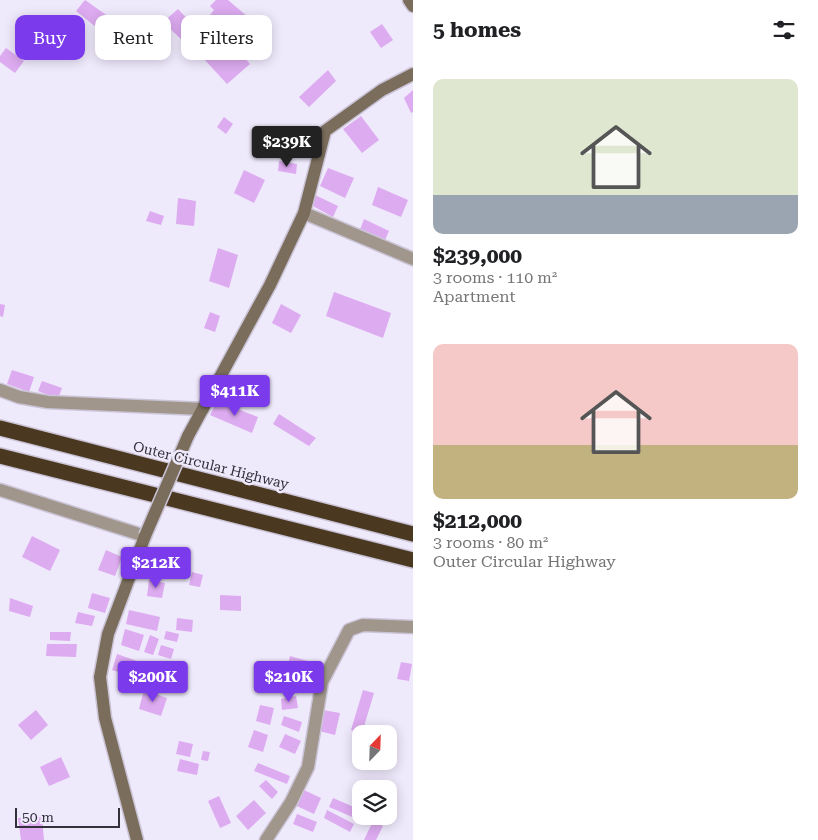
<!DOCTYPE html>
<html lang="en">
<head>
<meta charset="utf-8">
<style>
	:root { --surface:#fff; --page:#f2f2f2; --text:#202124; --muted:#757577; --accent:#7c3aed }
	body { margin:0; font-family:"Roboto Serif",serif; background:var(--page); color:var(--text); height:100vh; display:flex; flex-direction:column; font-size:19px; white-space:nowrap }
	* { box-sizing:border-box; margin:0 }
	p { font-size:16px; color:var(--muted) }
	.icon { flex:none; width:28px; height:28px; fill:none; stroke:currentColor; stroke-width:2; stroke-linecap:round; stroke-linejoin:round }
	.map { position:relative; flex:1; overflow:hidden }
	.sheet { display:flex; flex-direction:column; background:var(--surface); width:405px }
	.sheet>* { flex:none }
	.guide { position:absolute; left:15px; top:15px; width:322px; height:45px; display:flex; gap:10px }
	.needle { width:32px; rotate:23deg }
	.fabs { position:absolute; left:352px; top:725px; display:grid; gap:10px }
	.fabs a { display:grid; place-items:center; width:45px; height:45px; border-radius:10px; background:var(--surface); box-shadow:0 2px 12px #0003; font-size:25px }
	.scale { position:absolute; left:15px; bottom:12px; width:105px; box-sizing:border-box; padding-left:5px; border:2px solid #34303c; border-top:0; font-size:14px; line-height:18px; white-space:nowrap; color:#34303c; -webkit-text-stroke:4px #efe9fc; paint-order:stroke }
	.price { position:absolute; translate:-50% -42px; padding:0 11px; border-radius:5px; background:var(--accent); color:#fff; font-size:16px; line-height:32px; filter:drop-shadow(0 1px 2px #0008) }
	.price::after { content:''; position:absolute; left:50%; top:30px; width:15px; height:11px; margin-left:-8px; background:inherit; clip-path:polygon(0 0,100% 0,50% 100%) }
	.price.current { background:#222; color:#fff }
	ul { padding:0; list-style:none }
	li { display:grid; align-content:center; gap:10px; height:265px; padding:0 20px }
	li span { display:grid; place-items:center; height:155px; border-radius:10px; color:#555 }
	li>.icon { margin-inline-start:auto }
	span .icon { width:90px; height:90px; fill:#fffc; stroke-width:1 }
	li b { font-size:21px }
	h2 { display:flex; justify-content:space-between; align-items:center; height:60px; padding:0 20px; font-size:21px }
	.pill { padding:0 18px; border-radius:10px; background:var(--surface); box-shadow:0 2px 12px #0003; font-size:18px; line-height:45px }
	.pill.current { background:var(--accent); color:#fff }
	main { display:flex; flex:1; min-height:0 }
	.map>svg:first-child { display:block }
	.building { fill:#ddabf0 }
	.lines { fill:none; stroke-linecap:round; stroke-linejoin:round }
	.street-casing { stroke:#cac4d6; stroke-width:15 }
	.secondary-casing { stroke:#cac4d6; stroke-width:15 }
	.highway-casing { stroke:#cac4d6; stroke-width:18 }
	.street { stroke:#a0968b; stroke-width:12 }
	.secondary { stroke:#7b6d5c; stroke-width:12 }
	.highway { stroke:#4b3820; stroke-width:15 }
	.secondary-bridge-casing { stroke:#cac4d6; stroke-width:15; stroke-linecap:butt }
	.secondary-bridge { stroke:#7b6d5c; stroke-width:12 }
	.labels { text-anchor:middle; stroke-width:5; stroke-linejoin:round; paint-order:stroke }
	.street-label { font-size:14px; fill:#34303c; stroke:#efe9fc }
</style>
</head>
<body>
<main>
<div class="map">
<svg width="413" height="840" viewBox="0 0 413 840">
	<rect width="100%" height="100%" fill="#efe9fc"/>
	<path class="building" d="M85,0l27,19 -10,13 -26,-21z
		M216,0h12l40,34 -14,17 -45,-35 5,-6 -4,-4z
		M178,9l19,20 -13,13 -21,-20z
		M129,20l16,19 -28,20 -13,-18z
		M382,24l11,16 -12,8 -11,-16z
		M227,38l23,26 -23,20 -24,-26z
		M6,48l18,13 -9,12 -15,-11v-6z
		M328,70l8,11 -27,26 -10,-10z
		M413,90v22l-2,1 -7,-15z
		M361,116l18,24 -17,13 -19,-24z
		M224,117l9,7 -7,10 -9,-7z
		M279,161l18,3 -1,10 -18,-3z
		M328,168l26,10 -9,20 -25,-12z
		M244,170l21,10 -11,23 -20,-10z
		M378,187l30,13 -7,17 -29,-12z
		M315,195l23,11 -5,11 -22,-12z
		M178,198l18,3 -2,25 -18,-2z
		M150,211l14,5 -3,9 -15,-4z
		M364,219l25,12 -5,11 -24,-12z
		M218,248l20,7 -9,33 -20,-7z
		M334,292l57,21 -8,25 -57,-22z
		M0,304l5,1 -2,12 -3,-1z
		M281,304l20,11 -10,18 -19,-10z
		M210,312l10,4 -5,16 -11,-4z
		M12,370l22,7 -5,15 -22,-8z
		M233,375l23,11 -5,13 -26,-12z
		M42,381l20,7 -4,11 -20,-8z
		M217,401l41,16 -6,16 -42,-18z
		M279,414l37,24 -7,8 -36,-22z
		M32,536l28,14 -10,21 -28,-14z
		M106,550l16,7 -7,19 -17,-6z
		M149,558l22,6 -3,11 -22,-6z
		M192,572l11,3 -3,12 -11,-2z
		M149,580l16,3 -3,15 -15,-2z
		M92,593l18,5 -5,15 -17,-5z
		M220,595l21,1v15l-21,-1z
		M10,598l23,8 -3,11 -21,-6z
		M129,610l31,7 -3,14 -31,-7z
		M78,612l17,4 -3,10 -17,-3z
		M177,618l16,2 -1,12 -16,-2z
		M125,629l19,6 -5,16 -18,-6z
		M166,631l13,3 -2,8 -13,-3z
		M50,632h21l-1,9 -20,-1z
		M150,635l9,4 -6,16 -9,-3z
		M47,644h30l-1,13 -30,-1z
		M161,645l13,4 -3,10 -13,-4z
		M117,654l20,7 -6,15 -19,-6z
		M290,656l21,6 -3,12 -21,-5z
		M401,662l11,2 -3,17 -12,-2z
		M144,690l23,8 -6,18 -22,-7z
		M363,690l11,3 -12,40 -11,-3z
		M296,696l2,12 -16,2 -1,-11z
		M260,705l14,3 -4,17 -14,-4z
		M36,710l12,15 -17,15 -13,-15z
		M323,710l17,3 -5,22 -16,-4z
		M284,716l18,6 -3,10 -18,-7z
		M254,730l14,5 -5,17 -15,-5z
		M285,734l16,7 -6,13 -16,-7z
		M179,741l14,3 -3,13 -14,-3z
		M203,751l7,1 -2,9 -7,-1z
		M61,757l9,20 -21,9 -9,-19z
		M180,759l19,5 -2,11 -20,-4z
		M258,763l32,13 -3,8 -33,-13z
		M266,780l12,12 -6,7 -13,-13z
		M304,790l17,8 -7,16 -17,-8z
		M219,796l12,27 -11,5 -12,-27z
		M333,798l28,12 -4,9 -28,-12z
		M254,800l12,13 -18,17 -12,-14z
		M327,810l27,14 -4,8 -26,-14z
		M297,814l20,8 -4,10 -20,-8z
		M42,817l2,23h-23l-3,-22z
		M373,821l10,5 -7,14h-12z"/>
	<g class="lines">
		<g class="street-casing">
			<path id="street" d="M304,213l109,46
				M0,390l19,7 29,5 155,7
				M0,490l145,46
				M266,840l25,-38 17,-35 14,-85 27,-52 14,-5 50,2"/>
		</g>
		<g class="secondary-casing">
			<path id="secondary" d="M409,0l4,6
				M188,436l82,-151 34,-72 21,-82 57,-41 31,-16
				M137,840l-32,-122 -5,-41 8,-43 37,-98"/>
		</g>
		<g class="highway-casing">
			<path id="highway" d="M0,428l413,106
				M0,456l413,104"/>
		</g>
		<use href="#street" class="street"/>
		<use href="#secondary" class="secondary"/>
		<use href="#highway" class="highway"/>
		<g class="secondary-bridge-casing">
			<path id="secondary-bridge" d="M145,536l43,-100"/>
		</g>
		<use href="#secondary-bridge" class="secondary-bridge"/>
	</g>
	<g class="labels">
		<g class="street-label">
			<text transform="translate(211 465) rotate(14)" y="5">Outer Circular Highway</text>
		</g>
	</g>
</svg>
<div class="fabs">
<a><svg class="needle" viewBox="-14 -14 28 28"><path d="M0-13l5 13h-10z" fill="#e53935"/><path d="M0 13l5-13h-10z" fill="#757577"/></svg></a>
<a><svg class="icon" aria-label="layers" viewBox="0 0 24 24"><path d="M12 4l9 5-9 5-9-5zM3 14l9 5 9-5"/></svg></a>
</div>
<div class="scale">50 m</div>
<b class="price current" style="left:287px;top:168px">$239K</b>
<b class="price" style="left:235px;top:417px">$411K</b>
<b class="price" style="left:156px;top:589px">$212K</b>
<b class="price" style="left:153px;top:703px">$200K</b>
<b class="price" style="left:289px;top:703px">$210K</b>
<div class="guide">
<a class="pill current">Buy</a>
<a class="pill">Rent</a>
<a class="pill">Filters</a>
</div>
</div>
<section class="sheet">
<h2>5 homes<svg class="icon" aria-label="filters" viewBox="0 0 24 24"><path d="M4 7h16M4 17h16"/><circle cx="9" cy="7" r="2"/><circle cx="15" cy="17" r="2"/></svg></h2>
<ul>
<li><span style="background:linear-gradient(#dfe7d0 75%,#9aa5b1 0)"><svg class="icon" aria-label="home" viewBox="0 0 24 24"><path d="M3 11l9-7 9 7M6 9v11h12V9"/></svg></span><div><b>$239,000</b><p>3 rooms · 110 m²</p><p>Apartment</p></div></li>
<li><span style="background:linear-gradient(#f6c9c9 65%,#c2b280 0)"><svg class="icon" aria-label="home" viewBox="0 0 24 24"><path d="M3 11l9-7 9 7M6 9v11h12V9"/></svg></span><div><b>$212,000</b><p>3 rooms · 80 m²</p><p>Outer Circular Highway</p></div></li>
</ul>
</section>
</main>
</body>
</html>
